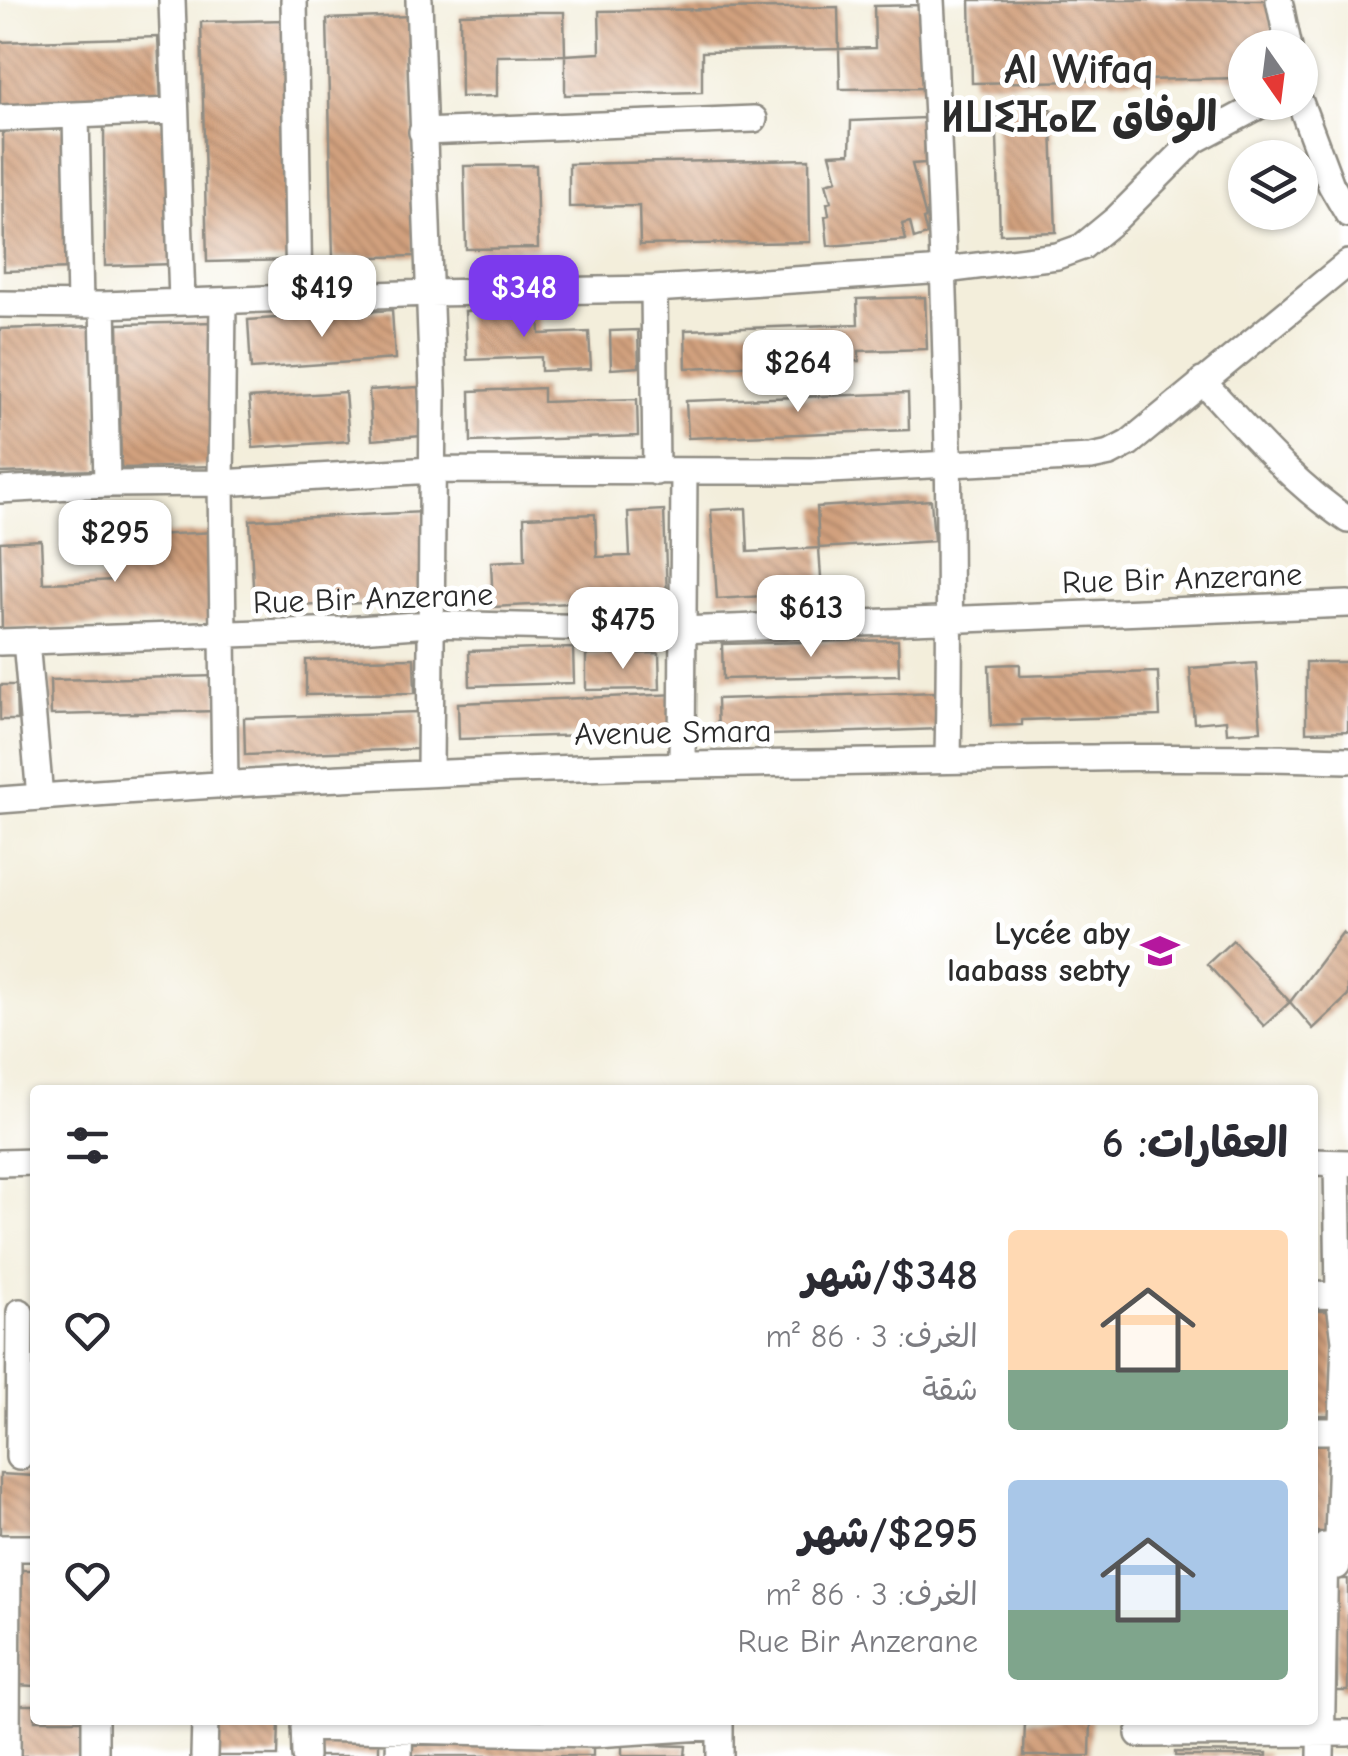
<!DOCTYPE html>
<html lang="ar">
<head>
<meta charset="utf-8">
<style>
	:root { --surface:#fff; --page:#f7f7f7; --text:#2b2b33; --muted:#7c7c81; --accent:#7c3aed }
	body { margin:0; font-family:"Comic Neue","Playpen Sans Arabic","Noto Sans Tifinagh",sans-serif; background:var(--page); color:var(--text); direction:rtl; height:100vh; display:flex; flex-direction:column; font-size:38px; white-space:nowrap }
	* { box-sizing:border-box; margin:0 }
	p { font-size:32px; color:var(--muted) }
	.icon { flex:none; width:55px; height:55px; fill:none; stroke:currentColor; stroke-width:2; stroke-linecap:round; stroke-linejoin:round }
	.map { position:relative; flex:1; overflow:hidden; direction:ltr }
	.side { position:absolute; left:30px; top:1085px; width:1288px; height:640px; display:flex; flex-direction:column; background:var(--surface); border-radius:10px; box-shadow:0 2px 8px #0004; direction:rtl }
	.side>* { flex:none }
	.needle { width:65px; rotate:166deg }
	.fabs { position:absolute; left:1228px; top:30px; display:grid; gap:20px }
	.fabs a { display:grid; place-items:center; width:90px; height:90px; border-radius:50%; background:var(--surface); box-shadow:0 2px 8px #0004; font-size:50px }
	.price { position:absolute; translate:-50% -85px; padding:0 22px; border-radius:20px; background:#fff; color:#222; font-size:32px; line-height:65px; filter:drop-shadow(0 2px 5px #0008) }
	.price::after { content:''; position:absolute; left:50%; top:60px; width:30px; height:22px; margin-left:-15px; background:inherit; clip-path:polygon(0 0,100% 0,50% 100%) }
	.price.current { background:var(--accent); color:#fff }
	ul { padding:0; list-style:none }
	li { display:flex; align-items:center; gap:30px; height:250px; padding:0 30px }
	li span { display:grid; place-items:center; flex:none; width:280px; height:200px; border-radius:10px; color:#555 }
	li>.icon { margin-inline-start:auto }
	span .icon { width:120px; height:120px; fill:#fffc; stroke-width:1 }
	li b { font-size:42px }
	h2 { display:flex; justify-content:space-between; align-items:center; height:120px; padding:0 30px; font-size:42px }
	.map>svg:first-child { display:block }
	.building { fill:url(#building-back-hatch) }
	.lines { fill:none; stroke-linecap:round; stroke-linejoin:round }
	.minor-casing { stroke:#8f8c83; stroke-width:30 }
	.minor { stroke:#fff; stroke-width:25 }
	.labels { text-anchor:middle; stroke-width:10; stroke-linejoin:round; paint-order:stroke }
	.street-label { font-size:32px; fill:#2b2b2b; stroke:#fff }
	.poi-label { font-size:32px; font-weight:bold; fill:#2b2b2b; stroke:#fff; text-anchor:end }
	.district-label { font-size:42px; font-weight:bold; fill:#2b2b2b; stroke:#fff }
</style>
</head>
<body>
<div class="map">
<svg width="1348" height="1756" viewBox="0 0 1348 1756">
	<defs>
		<pattern id="building-back-hatch" width="6" height="6" patternUnits="userSpaceOnUse" patternTransform="scale(2.5)"><rect width="6" height="6" fill="#d2a17e"/><path d="M-1 5l2 2M0 0l6 6M5-1l2 2" fill="none" stroke="#ab8367"/></pattern>
	</defs>
	<rect width="100%" height="100%" fill="#fff"/>
	<filter id="ink" filterUnits="userSpaceOnUse"><feTurbulence type="fractalNoise" baseFrequency=".01" numOctaves="2"/><feDisplacementMap in="SourceGraphic" scale="20" xChannelSelector="R" yChannelSelector="G"/><feConvolveMatrix kernelMatrix="1 2 1 2 8 2 1 2 1" color-interpolation-filters="sRGB"/></filter>
	<filter id="wash" filterUnits="userSpaceOnUse"><feTurbulence type="fractalNoise" baseFrequency=".0048" numOctaves="4" result="noise"/><feDisplacementMap in="SourceGraphic" scale="40" xChannelSelector="R" yChannelSelector="G"/><feGaussianBlur stdDeviation="2.25" result="paint"/><feColorMatrix in="noise" values="0 0 0 0 0 0 0 0 0 0 0 0 0 0 0 0 0 1.4 0 .05"/><feComposite in="paint" operator="in"/></filter>
	<g filter="url(#wash)">
		<rect width="100%" height="100%" fill="#f3eedb"/>
		<g id="blocks">
			<path class="building" d="M970,0h302l1,48h-28v30l-273,5z
				M925,5l2,83 -87,1 -1,-40 36,-1 -1,-42z
				M838,7l1,42 -137,3v40l-137,3v-40l35,-2 -1,-42z
				M532,12h32l1,43 -68,1v40l-36,1 -1,-83z
				M411,16l5,240 -83,2 -6,-239z
				M285,20l5,240 -83,2 -6,-240z
				M158,37l3,67 -161,7v-69z
				M1051,102l5,130 -56,2 -4,-130z
				M924,118l1,45 -13,1 14,54 -3,1 4,16 -13,4 -4,-17 -8,2 4,16 -78,6 -3,-30 4,-1 -2,-12 4,-1 -5,-19 11,-3 -7,-26 20,-1 1,-32z
				M171,125l3,139 -69,2 -1,-140z
				M70,129l3,140 -69,2 -1,-140z
				M809,159l1,83 -170,3 -1,-39 -70,1v-43z
				M536,165l2,83 -72,1 -2,-83z
				M925,297l2,52 -68,2v10l-173,7 -1,-38 173,-6 -1,-25z
				M539,309l1,25 49,-2 2,37 -50,2v-14l-74,3 -2,-49z
				M392,310l3,49 -144,10 -3,-49z
				M217,322l3,144 -99,2 -3,-144z
				M95,326l3,144 -98,3v-144z
				M638,330l1,37 -28,2 -1,-38z
				M418,387l3,49 -49,4 -3,-50z
				M543,388v14l94,-3 1,37 -167,6 -1,-51z
				M345,392l4,49 -96,7 -4,-50z
				M908,393l1,37 -221,8 -2,-37z
				M931,500l3,41 -115,7 -2,-41z
				M746,508l2,44 71,-4 3,44 -105,7 -6,-89z
				M664,510l3,88 -174,9 -2,-45 34,-2 -1,-43 71,-3 2,43 33,-1 -2,-44z
				M424,512l4,88 -174,8 -4,-88z
				M215,532l4,89 -217,9 -2,-88 41,-2 2,43 34,-1 36,-2 -1,-43z
				M898,640l1,35 -176,4 -1,-35z
				M573,648l1,35 -104,3 -1,-35z
				M659,653l1,36 -74,1v-35z
				M414,658l1,35 -109,2v-35z
				M1306,662h42v69l-42,1z
				M1256,663l5,68 -34,2 -1,-13 -32,3 -4,-55z
				M1020,664v12l138,-4 2,44 -138,4v5l-31,1 -2,-61z
				M218,676v35l-167,4 -1,-35z
				M0,685h16l1,35h-17z
				M938,692l2,37 -222,8 -1,-38z
				M679,694l2,38 -222,7 -1,-36z
				M417,712l1,37 -173,6 -1,-37z
				M1343,932l5,5v59l-35,33 -23,-27z
				M1233,940l57,62 -26,24 -57,-62z
				M1312,1311h24l-3,104h-21z
				M1312,1440l20,1 -6,91h-14z
				M0,1474l35,2v62l-35,-2z
				M19,1570h16v116l-19,-1z
				M1337,1579h11v112h-11z
				M20,1705h15v15h47l-1,36h-62z
				M217,1720h62l-1,36h-62z
				M1025,1720h66l-1,36h-66z
				M317,1738l62,3v15h-63z
				M404,1741l189,2v13h-189z
				M622,1744l64,2 -1,10h-63z
				M1175,1752l92,1v3h-92z"/>
		</g>
	</g>
	<g filter="url(#ink)">
		<use href="#blocks" fill-opacity="0" stroke="#8f8c83" stroke-width="2.5"/>
		<g class="lines">
			<g class="minor-casing">
				<path id="minor" d="M172,0l10,302
					M294,0l5,297
					M419,0l14,391 -3,381
					M931,0c14,252 22,505 17,758
					M1279,0l10,48
					M1300,102l31,83 17,29
					M76,116l4,188
					M0,118l173,-7
					M422,132l332,-13
					M654,289l2,183
					M223,301l-2,182 4,303
					M0,304l103,1 327,-12 224,-4 291,-19 112,-14 25,-9 34,-28 79,-79 71,-38
					M103,305l4,179
					M1202,381c46,49 90,102 146,139
					M0,490l107,-6 114,-1 211,-13 379,1 280,-14 19,-4 19,-10 219,-180
					M26,641l14,156
					M0,642l343,-12 88,-6 250,6 667,-26
					M682,763l2,-292
					M0,800c270,-21 539,-34 810,-37 179,-3 358,-9 538,-3
					M1312,1162l36,1
					M0,1163l35,-1
					M1312,1295l36,1
					M1312,1431h29
					M19,1457l1,-145
					M0,1548h35
					M1337,1566l8,-226 -6,-44 -2,-133
					M304,1720l1,36
					M304,1728l291,6 125,-8
					M1139,1734l209,-1
					M7,1756l1,-208
					M95,1756v-36
					M204,1756l1,-36
					M399,1756l1,-36
					M720,1756v-36
					M1321,1756l4,-210"/>
			</g>
			<use href="#minor" class="minor"/>
		</g>
	</g>
	<defs>
		<g id="school-bare" transform="scale(3)"><path d="M0-5L7-2L0 1L-7-2ZM-4 1L0 2.5L4 1V4Q0 6-4 4Z" fill="#b5179e" stroke="#fff" stroke-width="2.5" paint-order="stroke"/></g>
	</defs>
	<g fill-rule="evenodd">
		<use href="#school-bare" x="1160" y="951"/>
	</g>
	<g class="labels">
		<g class="street-label">
			<text transform="translate(1182 578) rotate(-2)" y="11">Rue Bir Anzerane</text>
			<text transform="translate(373 598) rotate(-2)" y="11">Rue Bir Anzerane</text>
			<text transform="translate(673 732) rotate(-1)" y="11">Avenue Smara</text>
		</g>
		<g class="poi-label">
			<text x="1130" y="944">Lycée aby<tspan x="1130" dy="37">laabass sebty</tspan></text>
		</g>
		<g class="district-label">
			<text x="1079" y="83">Al Wifaq<tspan x="1079" dy="48">ⵍⵡⵉⴼⴰⵇ الوفاق</tspan></text>
		</g>
	</g>
</svg>
<div class="fabs">
<a><svg class="needle" viewBox="-14 -14 28 28"><path d="M0-13l5 13h-10z" fill="#e53935"/><path d="M0 13l5-13h-10z" fill="#7c7c81"/></svg></a>
<a><svg class="icon" aria-label="layers" viewBox="0 0 24 24"><path d="M12 4l9 5-9 5-9-5zM3 14l9 5 9-5"/></svg></a>
</div>
<b class="price" style="left:322px;top:340px">$419</b>
<b class="price current" style="left:524px;top:340px">$348</b>
<b class="price" style="left:798px;top:415px">$264</b>
<b class="price" style="left:115px;top:585px">$295</b>
<b class="price" style="left:811px;top:660px">$613</b>
<b class="price" style="left:623px;top:672px">$475</b>
<section class="side">
<h2>العقارات: 6<svg class="icon" aria-label="filters" viewBox="0 0 24 24"><path d="M4 7h16M4 17h16"/><circle cx="9" cy="7" r="2"/><circle cx="15" cy="17" r="2"/></svg></h2>
<ul>
<li><span style="background:linear-gradient(#ffd9b3 70%,#7fa58c 0)"><svg class="icon" aria-label="home" viewBox="0 0 24 24"><path d="M3 11l9-7 9 7M6 9v11h12V9"/></svg></span><div><b>$348/شهر</b><p>الغرف: 3 · 86 m²</p><p>شقة</p></div><svg class="icon" aria-label="heart" viewBox="0 0 24 24"><path d="M12 20l-8-8c-3-5 5-10 8-4 3-6 11-1 8 4z"/></svg></li>
<li><span style="background:linear-gradient(#a9c7e8 65%,#7fa58c 0)"><svg class="icon" aria-label="home" viewBox="0 0 24 24"><path d="M3 11l9-7 9 7M6 9v11h12V9"/></svg></span><div><b>$295/شهر</b><p>الغرف: 3 · 86 m²</p><p>Rue Bir Anzerane</p></div><svg class="icon" aria-label="heart" viewBox="0 0 24 24"><path d="M12 20l-8-8c-3-5 5-10 8-4 3-6 11-1 8 4z"/></svg></li>
</ul>
</section>
</div>
</body>
</html>
